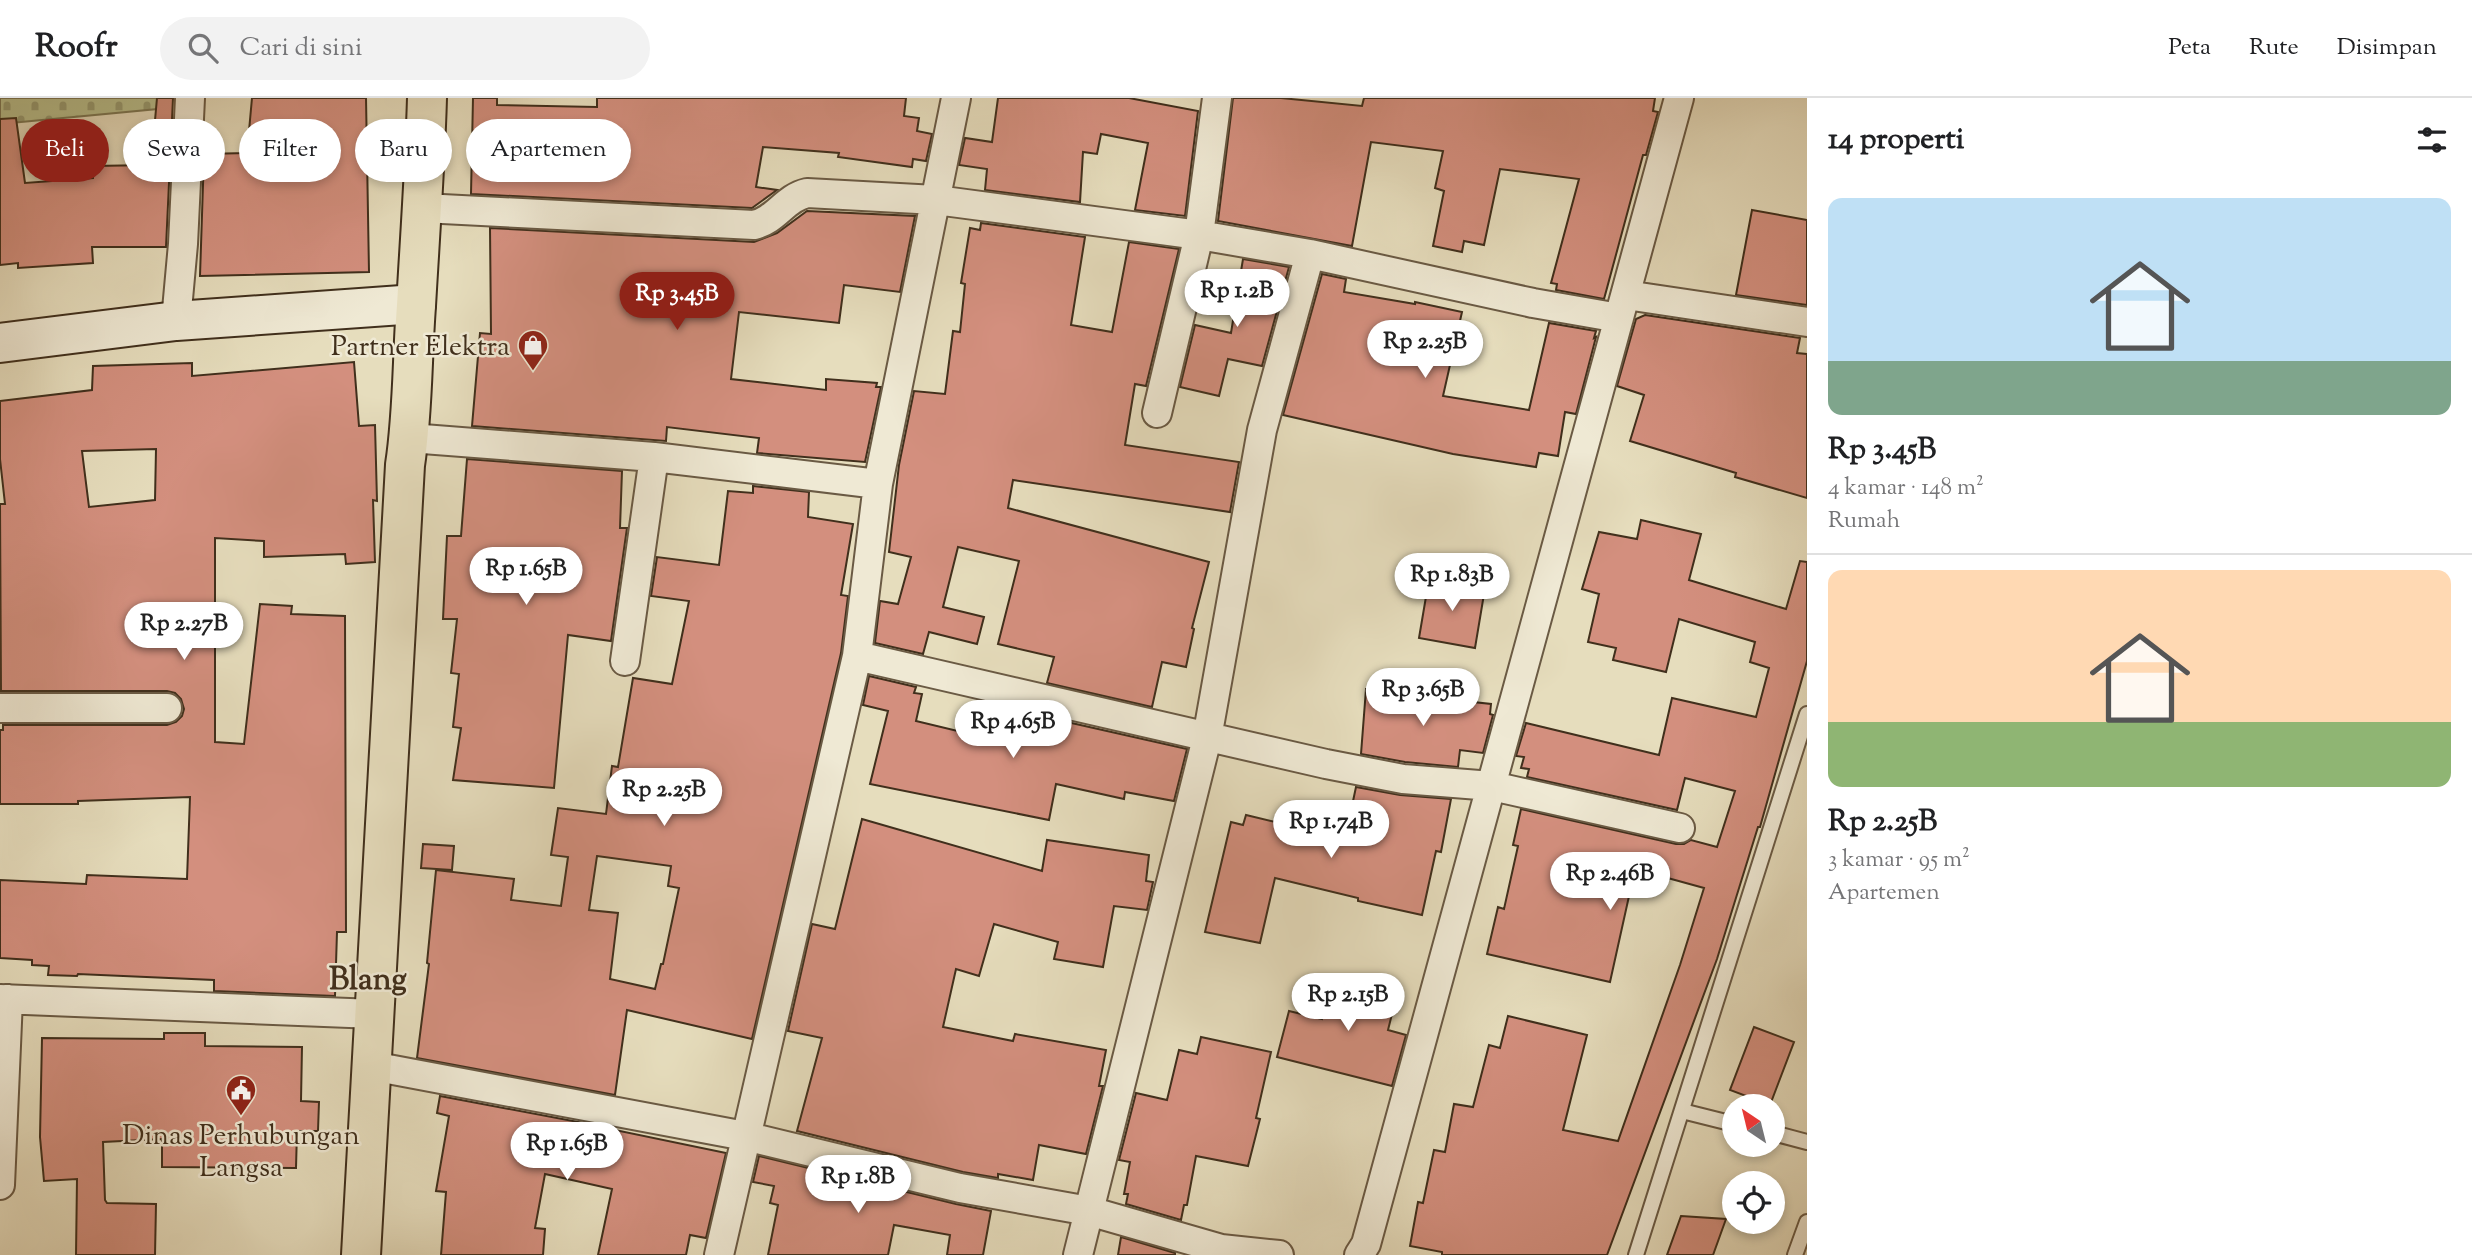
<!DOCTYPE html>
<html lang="id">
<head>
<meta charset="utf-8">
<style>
	:root { --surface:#fff; --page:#f2f2f2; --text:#202124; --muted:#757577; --line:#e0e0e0; --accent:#8f2418 }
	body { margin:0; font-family:"Sorts Mill Goudy",serif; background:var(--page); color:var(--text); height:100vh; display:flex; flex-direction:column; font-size:26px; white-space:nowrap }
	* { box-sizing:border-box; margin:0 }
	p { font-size:23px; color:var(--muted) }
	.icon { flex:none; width:38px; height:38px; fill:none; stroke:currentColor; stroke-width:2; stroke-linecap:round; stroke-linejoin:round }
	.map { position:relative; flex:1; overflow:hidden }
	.sheet { display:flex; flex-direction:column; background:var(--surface); width:665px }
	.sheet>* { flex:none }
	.hud { position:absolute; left:21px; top:21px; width:665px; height:63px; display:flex; gap:14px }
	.needle { width:46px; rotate:325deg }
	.controls { position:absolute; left:1722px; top:996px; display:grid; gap:14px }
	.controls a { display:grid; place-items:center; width:63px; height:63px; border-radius:50%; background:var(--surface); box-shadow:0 4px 10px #0003; font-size:35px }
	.price { position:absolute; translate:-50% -60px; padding:0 16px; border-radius:24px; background:#fff; color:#222; font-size:23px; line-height:46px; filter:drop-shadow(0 2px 4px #0008) }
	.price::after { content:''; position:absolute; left:50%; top:42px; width:21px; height:16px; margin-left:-10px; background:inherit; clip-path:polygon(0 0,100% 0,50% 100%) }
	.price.on { background:var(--accent); color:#fff }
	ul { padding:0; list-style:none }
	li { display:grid; align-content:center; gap:14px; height:371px; padding:0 21px }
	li+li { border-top:2px solid var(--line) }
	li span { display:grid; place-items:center; height:217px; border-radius:14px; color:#555 }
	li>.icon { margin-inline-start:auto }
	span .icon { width:126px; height:126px; fill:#fffc; stroke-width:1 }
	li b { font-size:30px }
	h2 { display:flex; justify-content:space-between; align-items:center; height:84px; padding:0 21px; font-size:30px }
	.pill { padding:0 24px; border-radius:32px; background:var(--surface); box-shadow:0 4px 10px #0003; font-size:24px; line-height:63px }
	.pill.on { background:var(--accent); color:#fff }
	header { display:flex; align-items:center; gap:42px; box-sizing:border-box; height:98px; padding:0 35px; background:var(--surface); border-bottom:2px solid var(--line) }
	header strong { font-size:33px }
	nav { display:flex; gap:38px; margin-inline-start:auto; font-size:24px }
	.search { width:490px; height:63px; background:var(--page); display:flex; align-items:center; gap:18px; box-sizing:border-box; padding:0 24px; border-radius:38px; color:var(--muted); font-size:26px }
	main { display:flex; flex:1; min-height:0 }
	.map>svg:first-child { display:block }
	.cemetery { fill:url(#cemetery-stones); stroke:#7c7855; stroke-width:2 }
	.building { fill:#d38f7e; stroke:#402f1c; stroke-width:2; fill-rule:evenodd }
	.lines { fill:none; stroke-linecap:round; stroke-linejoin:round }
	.service-casing { stroke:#6a5a44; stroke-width:18 }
	.minor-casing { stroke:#6a5a44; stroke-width:32 }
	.secondary-casing { stroke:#402f1c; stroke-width:42 }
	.trunk-casing { stroke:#402f1c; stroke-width:42 }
	.service { stroke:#efe9d4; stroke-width:14 }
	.minor { stroke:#efe9d4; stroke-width:28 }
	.secondary { stroke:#efe9d4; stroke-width:38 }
	.trunk { stroke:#e6ddbd; stroke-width:38 }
	.labels { text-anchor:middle; stroke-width:5; stroke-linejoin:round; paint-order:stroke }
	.poi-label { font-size:28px; fill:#402f1c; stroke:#efe9d4; text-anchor:end }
	.quarter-label { font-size:32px; font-weight:bold; fill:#402f1c; stroke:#efe9d4 }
</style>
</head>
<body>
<header>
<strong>Roofr</strong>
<div class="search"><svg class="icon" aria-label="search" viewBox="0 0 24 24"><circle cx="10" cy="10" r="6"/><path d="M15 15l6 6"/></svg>Cari di sini</div>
<nav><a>Peta</a><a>Rute</a><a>Disimpan</a></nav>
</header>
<main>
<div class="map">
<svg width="1807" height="1157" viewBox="0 0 1807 1157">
	<defs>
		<pattern id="cemetery-stones" width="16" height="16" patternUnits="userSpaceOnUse" patternTransform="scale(1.75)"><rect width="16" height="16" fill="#b8c08e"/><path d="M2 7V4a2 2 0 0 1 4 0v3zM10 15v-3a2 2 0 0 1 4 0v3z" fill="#979c73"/></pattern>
	</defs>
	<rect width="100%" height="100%" fill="#e6ddbd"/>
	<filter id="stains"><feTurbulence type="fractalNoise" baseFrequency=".00286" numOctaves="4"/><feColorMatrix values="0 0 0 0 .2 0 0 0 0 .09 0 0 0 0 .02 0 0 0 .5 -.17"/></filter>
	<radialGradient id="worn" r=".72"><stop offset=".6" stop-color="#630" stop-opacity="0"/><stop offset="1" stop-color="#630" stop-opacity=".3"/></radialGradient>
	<path class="cemetery" d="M0,0h169l-1,10 -168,16z"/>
	<path class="building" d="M157,0h16l-7,149h-74l1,16 -75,5v-5l-18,2v-146l16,-1 9,65 68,-5v-12l58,-1z
		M252,0h114l3,174 -169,4 4,-122 43,-1z
		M473,0h24v7l100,2v-9h309l-2,18 15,2 -2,13 15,3 -6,27 -13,-2 -1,8 -74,-10 1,-4 -76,-6 -7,40 21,3 -25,18 -281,-14z
		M998,0h131l69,13 -13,105 -50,-6 13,-67 -47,-9 -4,20 -14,-2 -3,50 -95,-12 2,-21 -28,-4 6,-27 27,4z
		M1233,0h48l81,8 2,-8h291l-2,13 5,1 -12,43h-3l-39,144 -48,-9 1,-6 -6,-1 28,-104 -79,-10 -16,76 -20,-4 -2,11 -29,-6 11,-55 -9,-3 8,-37 -72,-9 -19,104 -134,-25z
		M1752,112l55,10v85l-71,-10z
		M807,113l108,5 -15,76 -56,-7 -5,38 -100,-11 -8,67 95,11v-11l51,4 -1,4h5l-16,75 -108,-9 2,-15 -92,-11 -1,14 -194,-15 8,-93 11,1 -1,-106 264,14 23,-9z
		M981,125l104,14 -14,88 41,7 17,-90 50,7 -33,137 -11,-2 -10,61 114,17 -9,50 -217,-32 -5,28 201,54 -17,66 2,1 -8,38 -24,-5 -10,45 -105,-24 7,-26 -56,-13 21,-83 -61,-14 -15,60 41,10 -7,27 -48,-12 -6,22 -48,-11 5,-42 18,3 13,-47 -22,-5 10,-87 15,-74 31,3 8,-63 7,1 5,-48 -4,-1 9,-55 10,2z
		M1243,161l46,8 -27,99 -34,-7 -9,37 -39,-9 15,-62 36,8z
		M1322,176l24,5 -2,13 71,12v-2l47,10 -19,84 86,14 20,-87 47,8 -2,7 2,-1 -20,77 -11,-2 -7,44 -19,-3 -3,14 -83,-13 -170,-39z
		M1645,217l155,23 -3,15 10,1v144l-72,-21 1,-4 -106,-32 14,-46 -27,-9 19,-67z
		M354,264l5,64 16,-1 2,76 -4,-1 2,62 -29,2 -1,-10 -81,3v-16l-49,-3v204l29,2 16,-140 32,2 -1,8 54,2 1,316h-9l-2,64 -121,-5v-11l-136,-6 -1,2 -29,-1 1,-9 -17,-1v-5l-32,-2v-78l86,4 1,-9 100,4 3,-82 -112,4v3h-78v-74h3v-5h164l9,-3 6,-6 2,-7 -3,-10 -6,-6 -8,-2h-166l-1,-187h5l-5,-45v-58l92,-11 1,-24 99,-3v13zM156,351l-1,51 -66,7 -7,-56z
		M467,361l155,12 -2,57h7l-16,113 -43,-6 -14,153 -101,-8 8,-52 -8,-1 6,-53 -8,-1 6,-54h-14l4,-83h14z
		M753,388l56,6 -1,25 45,7 -12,71 7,1 -7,57 -89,386 -125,-29 -12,85 -198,-37 12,-94 -2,-1 9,-93 78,9 -3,21 50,6 7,-49 -17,-2 7,-47 48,6 6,-48 6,1 15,-89 39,6 17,-83 -38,-5 6,-39 62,8 9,-74 25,2zM597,758l74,10 -3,20 11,2 -16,76h-2l-6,25 -45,-10 8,-66 -29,-3z
		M1641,422l60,14 -12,46 97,29 14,-48 7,1v99l-47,166h-2l-41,132 -110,296h-165v-3l-32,-6 8,-44 5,1 11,-53 11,2 9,-48 19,3 16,-62 11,3 8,-32 79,19 -24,95 55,11 62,-176 24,-77 -69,-19 -25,113 -123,-28 11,-47 6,2 14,-63 -5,-1 8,-36 155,35h8l7,-4 26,7 18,-56 -50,-13 -8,32 -150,-33 2,-8 -8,-1 3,-11 -8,-1 10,-33 133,32 13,-57 84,19 13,-49 -19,-6 5,-20 -76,-23 -13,53 -53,-12 3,-12 -28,-6 11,-48 -17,-5 17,-57 38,7z
		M1429,481l56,9 -10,60 -56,-10z
		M869,578l47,11 -2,6 8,1 -6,27 104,25 7,-33 160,36 -13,52 -49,-9 -1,7 -68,-15 -7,36 -179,-36 18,-73 -25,-6z
		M1366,591l52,4 -1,3 74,8 -1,10 3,1 -10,38 -23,-3 -2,17 -53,-5 -44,-8z
		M1356,689l44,8 51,4 -10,53 -5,-1 -14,64 -64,-14v-3l-83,-20 -15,65 -55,-11 26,-110 12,3 3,-10 99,24z
		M862,721l180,52 5,-31 102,15 -3,26 7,1 -6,28 -33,-4 -11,61 -49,-8 4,-17 -64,-18 -15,52 -23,-7 -13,58 70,14 2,-7 91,16 -7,36h4l-17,68 -47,-9 -6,35 -35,-6v4l-35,-6 -166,-41 25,-93 -34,-7 24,-107 23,5z
		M423,746l31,2 -2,24 -31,-2z
		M1333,877l65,15 -10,40 18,5 -14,51 -115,-29 12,-46 33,8z
		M1754,929l40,15 -24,63 -40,-15z
		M164,935h41v13l97,1 -1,54 18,1 -1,29h-21l-1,37 -134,-1v-28l-59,3 2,58 2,3 49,1 -1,51h-79l1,-76 -33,2 -4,-44 2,-99 122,1z
		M1201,939l70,15 -15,66 4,1 -12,47 -52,-10 -9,49h-3l-3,15 -55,-16 2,-10h-4l6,-32 -11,-2 17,-67 31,7 12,-50 18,4z
		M440,998l170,32v1l116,24 -20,85 -16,-3 -4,20h-88l14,-66 -67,-15 -10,54 10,1 -2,26h-102l5,-63 -10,-1 13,-75 -12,-3z
		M759,1058l197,48 35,7 -8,44h-36l3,-20 -56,-10 -6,30h-120l10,-50 -8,-2 4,-17 -21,-4z
		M1681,1118l45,3 -13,36h-46z
		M1121,1139l54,16v2h-57z"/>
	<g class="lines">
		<g class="service-casing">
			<path id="service" d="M1682,1013l52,13
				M1773,1035l34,9
				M1636,1157l171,-541
				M1795,1157l12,-33"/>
		</g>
		<g class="minor-casing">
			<path id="minor" d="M423,110l331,17c22,-5 31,-27 53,-32l129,7 263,35 111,19 223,49 86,15
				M1626,197l181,27
				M176,223l7,-77 7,-146
				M1157,315l42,-178 18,-137
				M410,340l244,19 224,27
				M857,558l469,108 77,15 89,7 188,42
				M625,563l29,-204
				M0,610h167
				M0,901l375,15
				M372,968l373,70 215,52 129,23 132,38 58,6
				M0,1087l8,-186
				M719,1157l138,-599 21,-172 78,-386
				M1078,1157l129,-517 55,-308 48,-176
				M1359,1157l7,-11 313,-1146"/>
		</g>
		<g class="secondary-casing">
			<path id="secondary" d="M0,245l176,-22 240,-17"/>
		</g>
		<g class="trunk-casing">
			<path id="trunk" d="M361,1157l44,-790c8,-52 7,-106 11,-159 4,-70 9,-139 11,-208"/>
		</g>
		<use href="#service" class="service"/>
		<use href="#minor" class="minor"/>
		<use href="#secondary" class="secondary"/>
		<use href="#trunk" class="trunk"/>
	</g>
	<defs>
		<g id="shop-pin" transform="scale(1.575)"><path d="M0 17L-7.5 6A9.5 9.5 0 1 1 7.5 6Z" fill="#8f2418" stroke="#efe9d4"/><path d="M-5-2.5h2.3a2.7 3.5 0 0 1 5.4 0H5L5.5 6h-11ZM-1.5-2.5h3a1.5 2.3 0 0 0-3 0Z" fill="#fff"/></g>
		<g id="civic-pin" transform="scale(1.575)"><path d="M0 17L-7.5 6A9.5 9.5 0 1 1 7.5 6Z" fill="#8f2418" stroke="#efe9d4"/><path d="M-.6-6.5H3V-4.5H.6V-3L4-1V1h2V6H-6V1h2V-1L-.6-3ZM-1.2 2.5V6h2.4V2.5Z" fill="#fff"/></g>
	</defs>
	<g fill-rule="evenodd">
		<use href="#shop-pin" x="533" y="247"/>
		<use href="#civic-pin" x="241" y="992"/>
	</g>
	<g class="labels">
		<g class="poi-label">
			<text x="510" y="257">Partner Elektra</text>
			<text x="241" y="1046" text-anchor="middle">Dinas Perhubungan<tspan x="241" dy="32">Langsa</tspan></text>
		</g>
		<g class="quarter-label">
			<text x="368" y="891">Blang</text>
		</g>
	</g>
	<rect width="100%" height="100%" filter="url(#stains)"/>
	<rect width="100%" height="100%" fill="url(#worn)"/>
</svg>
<div class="controls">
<a><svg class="needle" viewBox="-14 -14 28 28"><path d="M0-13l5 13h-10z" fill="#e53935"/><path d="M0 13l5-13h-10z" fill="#757577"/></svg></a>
<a><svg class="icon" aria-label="locate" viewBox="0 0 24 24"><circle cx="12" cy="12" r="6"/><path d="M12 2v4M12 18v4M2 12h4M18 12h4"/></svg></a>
</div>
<b class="price" style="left:1237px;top:231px">Rp 1.2B</b>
<b class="price on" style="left:677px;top:234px">Rp 3.45B</b>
<b class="price" style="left:1425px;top:282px">Rp 2.25B</b>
<b class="price" style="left:526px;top:509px">Rp 1.65B</b>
<b class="price" style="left:1452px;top:515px">Rp 1.83B</b>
<b class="price" style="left:184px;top:564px">Rp 2.27B</b>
<b class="price" style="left:1423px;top:630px">Rp 3.65B</b>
<b class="price" style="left:1013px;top:662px">Rp 4.65B</b>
<b class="price" style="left:664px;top:730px">Rp 2.25B</b>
<b class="price" style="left:1331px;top:762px">Rp 1.74B</b>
<b class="price" style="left:1610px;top:814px">Rp 2.46B</b>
<b class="price" style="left:1348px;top:935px">Rp 2.15B</b>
<b class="price" style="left:567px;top:1084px">Rp 1.65B</b>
<b class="price" style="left:858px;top:1117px">Rp 1.8B</b>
<div class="hud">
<a class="pill on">Beli</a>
<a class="pill">Sewa</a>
<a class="pill">Filter</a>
<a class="pill">Baru</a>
<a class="pill">Apartemen</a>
</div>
</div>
<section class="sheet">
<h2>14 properti<svg class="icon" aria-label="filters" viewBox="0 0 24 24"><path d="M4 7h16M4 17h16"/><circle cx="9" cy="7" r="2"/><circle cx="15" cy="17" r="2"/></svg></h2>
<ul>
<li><span style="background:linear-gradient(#bfe0f5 75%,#7fa58c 0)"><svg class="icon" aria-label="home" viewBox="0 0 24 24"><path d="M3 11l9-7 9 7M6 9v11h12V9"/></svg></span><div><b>Rp 3.45B</b><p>4 kamar · 148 m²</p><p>Rumah</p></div></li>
<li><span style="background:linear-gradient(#ffd9b3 70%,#8fb573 0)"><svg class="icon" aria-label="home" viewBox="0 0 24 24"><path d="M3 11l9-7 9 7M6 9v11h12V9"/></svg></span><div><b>Rp 2.25B</b><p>3 kamar · 95 m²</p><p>Apartemen</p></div></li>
</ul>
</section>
</main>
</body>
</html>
